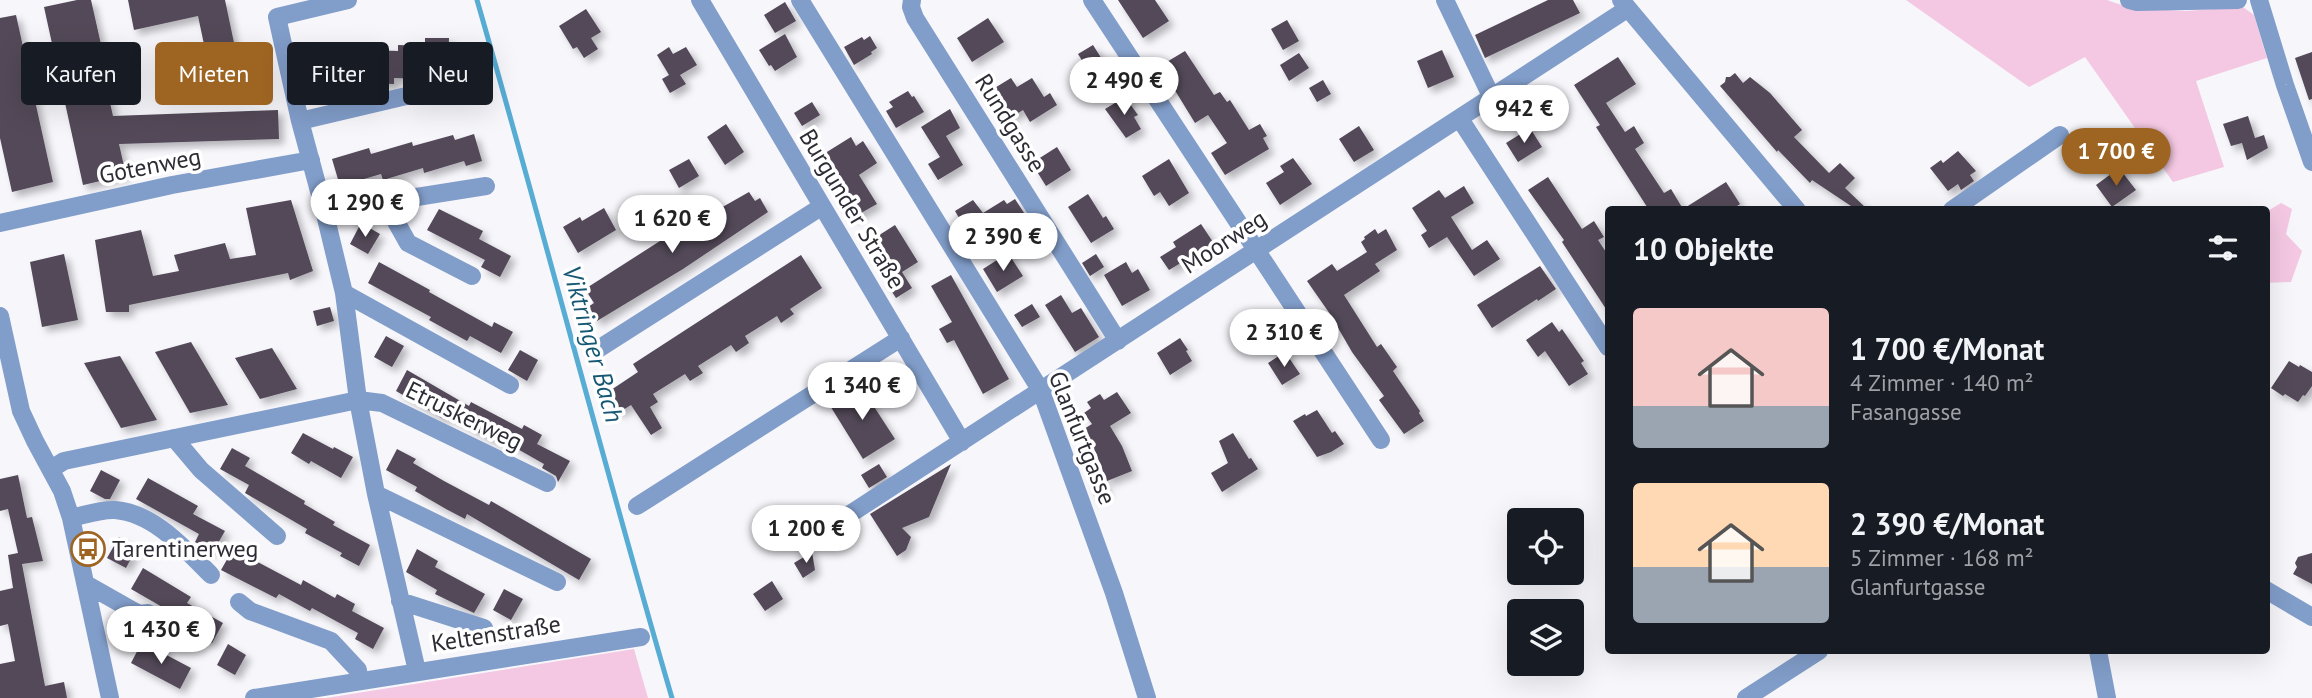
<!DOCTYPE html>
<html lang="de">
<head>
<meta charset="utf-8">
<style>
	:root { --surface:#171b24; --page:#242831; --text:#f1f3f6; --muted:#9ea1a6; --accent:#9d6422 }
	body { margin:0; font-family:"PT Sans",sans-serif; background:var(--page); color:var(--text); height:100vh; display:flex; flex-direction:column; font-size:26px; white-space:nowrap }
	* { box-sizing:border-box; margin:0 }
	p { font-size:23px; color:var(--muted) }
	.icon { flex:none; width:38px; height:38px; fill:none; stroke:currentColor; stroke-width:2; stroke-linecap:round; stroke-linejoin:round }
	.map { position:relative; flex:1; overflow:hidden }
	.panel { position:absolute; left:1605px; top:206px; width:665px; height:448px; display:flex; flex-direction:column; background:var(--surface); border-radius:7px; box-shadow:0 7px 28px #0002 }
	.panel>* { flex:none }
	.banner { position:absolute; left:21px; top:42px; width:665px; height:63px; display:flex; gap:14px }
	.tools { position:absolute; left:1507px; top:508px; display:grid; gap:14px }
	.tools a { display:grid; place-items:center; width:77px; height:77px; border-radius:7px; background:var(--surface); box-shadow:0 7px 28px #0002; font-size:35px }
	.price { position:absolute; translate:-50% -60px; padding:0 16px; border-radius:24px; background:#fff; color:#222; font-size:23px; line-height:46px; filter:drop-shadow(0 2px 4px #0008) }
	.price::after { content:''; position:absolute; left:50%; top:42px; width:21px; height:16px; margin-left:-10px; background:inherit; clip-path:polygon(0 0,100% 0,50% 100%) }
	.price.current { background:var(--accent); color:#fff }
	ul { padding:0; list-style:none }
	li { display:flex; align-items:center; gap:21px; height:175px; padding:0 28px }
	li span { display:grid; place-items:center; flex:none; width:196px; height:140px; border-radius:7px; color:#555 }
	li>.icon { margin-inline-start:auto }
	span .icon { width:84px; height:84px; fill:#fffc; stroke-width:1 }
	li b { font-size:30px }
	h2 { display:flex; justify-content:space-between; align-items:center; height:84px; padding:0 28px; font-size:30px }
	.pill { padding:0 24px; border-radius:7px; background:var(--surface); box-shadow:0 7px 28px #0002; font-size:24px; line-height:63px }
	.pill.current { background:var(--accent); color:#fff }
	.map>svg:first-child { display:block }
	.green { fill:#f4c8e2 }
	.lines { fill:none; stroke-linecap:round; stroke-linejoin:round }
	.stream { stroke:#57acd4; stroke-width:5 }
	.building { fill:#534859; filter:url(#shadow) }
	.minor { stroke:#819dc9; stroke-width:18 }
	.tertiary { stroke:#819dc9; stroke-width:18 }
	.labels { text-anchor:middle; stroke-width:7; stroke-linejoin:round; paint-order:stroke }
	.street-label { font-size:24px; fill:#2d2c35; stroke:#fff }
	.poi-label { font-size:24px; fill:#2d2c35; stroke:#fff; text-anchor:start }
	.water-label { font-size:26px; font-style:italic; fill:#165874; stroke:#fff }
</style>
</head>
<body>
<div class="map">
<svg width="2312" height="698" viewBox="0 0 2312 698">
	<defs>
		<filter id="shadow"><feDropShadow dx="5" dy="5" stdDeviation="3.5" flood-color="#0004"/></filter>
	</defs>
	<rect width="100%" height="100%" fill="#f6f6fb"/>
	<path class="green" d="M1906,0h201l23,8 55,3 58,-4 11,8 13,43 -71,23 28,86 -51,15 -88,-125 -56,30z
		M2281,203l11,6 -6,25 16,17 -11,31 -25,1v-71z
		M634,649l14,49h-322z"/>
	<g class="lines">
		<path class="stream" d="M477,0c67,232 127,466 195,698"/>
	</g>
	<path class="building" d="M77,0h14l16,71 -4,1 10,44 165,-6 1,29 -160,5 7,31 -43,10 -39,-178z
		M128,0h97l16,76 -29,6 -14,-66 -64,14z
		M1118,0h37l14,21 -26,17z
		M1548,0h25l7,13 -95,45 -10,-23z
		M785,2l11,19 -21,12 -11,-18z
		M586,9l15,23 -10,6 7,11 -14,9 -7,-11 -4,2 -14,-23z
		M16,15l37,167 -41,10 -12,-54v-120z
		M988,18l16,24 -32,20 -15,-24z
		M1287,20l12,21 -16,9 -12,-21z
		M785,34l12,23 -22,14 -4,-6 -2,1 -10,-16z
		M870,36l7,12 -6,4 1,2 -18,11 -10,-18 18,-10 2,3z
		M425,38h24l-1,33h-27v8l-27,-1v6l-28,-1v7l-27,-1v7h-24v-33l27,1 1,-7h27l1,-7 27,1v-6l27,1z
		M1093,45l12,19 -13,7 6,9 -13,8 -8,-11 11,-7 -10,-16z
		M669,47l4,7 13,-7 11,18 -17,10 6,9 -16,9 -8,-14 7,-4 -12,-20z
		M1442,50l12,27 -26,11 -11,-27z
		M1185,51l29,44 6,-3 7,10 3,-2 19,30 11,-6 7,12 -4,2 6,11 -44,26 -14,-22 16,-10 -19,-28 -13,8 -35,-57z
		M2312,52v47l-3,1 -14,-42z
		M1299,53l10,15 -20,13 -9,-16z
		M1618,57l18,27 -30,19 19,29 9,-6 10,17 -9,6 29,44 7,-4 12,20 43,-27 14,22 -9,6h-82l-53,-83 4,-2 -26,-40z
		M1735,73l8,10 7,-6 20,16 32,37 -8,7 35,36 11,-10 15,15 -10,10 21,20 -2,2h-7l-45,-30 -2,3 -32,-33 -1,2 -57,-66 5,-4 1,-5h4z
		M1011,78l6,9 15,-9 12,19 6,-4 7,12 -27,17 -7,-12 -13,8 -17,-29z
		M1323,80l8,14 -14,8 -8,-14z
		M908,91l4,6 2,-1 10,16 -28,16 -10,-17 7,-4 -4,-5z
		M1125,97l13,18 -4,2 7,12 -15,9 -21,-29z
		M812,102l8,13 -18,11 -8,-13z
		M950,109l10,19 -14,8 17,29 -25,15 -10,-16 12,-7 -19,-30z
		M2248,116l7,22 9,-3 4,13 -21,12 -5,-17 -11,3 -8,-22z
		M726,124l18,28 -19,13 -18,-28z
		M1359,126l15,24 -20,12 -15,-23z
		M1530,128l12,19 -24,15 -12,-19z
		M474,134l8,27 -16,5 -2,-5 -40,12 -1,-5 -40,12 -2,-6 -41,12 -8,-27 37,-11 2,6 41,-12 1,4 40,-11 2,5z
		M851,137l5,9 7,-5 14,22 -18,12 18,29 -25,14 -38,-58z
		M1057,147l14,23 -25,16 -10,-16 3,-2 -4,-7z
		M1958,151l18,20 -6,4 4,6 -13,9 -3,-6 -10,7 -18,-23 11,-8 2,3z
		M1293,158l19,26 -32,21 -14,-22 18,-11 -4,-6z
		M689,159l10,17 -20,12 -10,-18z
		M1169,159l20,34 -20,13 -9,-14 -6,4 -12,-20z
		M2119,168l17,22 -24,17 -16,-22z
		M1548,177l34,52 12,-8 10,16 -6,3 10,15v57l-46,-70 2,-2 -36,-50z
		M1464,186l10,17 -23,14 21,33 15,-10 13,19 -26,17 -27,-39 -18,11 -8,-13 6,-4 -15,-23 27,-18 6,8z
		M749,192l6,9 5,-3 8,14 -85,57 -86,52 -9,-14 6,-4 -9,-14 125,-80 2,4z
		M1088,194l15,24 3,-2 8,13 -23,14 -23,-36z
		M1015,199l11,17 -22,14 -6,-9 -21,13 -1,-3 -7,4 -14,-24 18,-11 10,13 21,-13 3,4z
		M291,200l22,71 -23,9 -2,-7 -159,32v7h-23l-11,-72 46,-10 12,46 26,-5 -5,-16 51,-12 5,16 26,-4 -10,-47z
		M604,208l12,22 -38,23 -15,-26 17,-10 2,4z
		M439,209l44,22 -4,8 32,17 -11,21 -19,-10 4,-7 -58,-30z
		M361,223l19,11 -12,20 -18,-10z
		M1201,224l14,21 -29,18 -2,-2 -15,9 -9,-13 16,-10 -3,-5z
		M895,225l23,37 -16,10 10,16 -16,10 -13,-20 9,-6 -19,-33z
		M1375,229l3,5 8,-5 11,21 -22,14 5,7 -36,24 33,52 4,-3 16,23 -4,4 27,40 -1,2 5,8 -20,13 -25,-34 5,-4 -32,-44 -22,-38 -23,-33 25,-17 5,7 30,-19 -6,-10 4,-3 -1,-2z
		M1008,253l15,23 -26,16 -14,-23z
		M64,254l14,66 -36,7 -12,-65z
		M1096,254l8,13 -14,9 -8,-13z
		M801,255l21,33 -32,21 4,5 -13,9 -4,-7 -32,20 4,7 -13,9 -5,-7 -33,21 5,7 -13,8 -5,-7 -32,20 5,8 -8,5 12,21 -11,7 -20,-30 -13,8 -13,-19 33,-22 -5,-8z
		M379,262l51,28 -1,2 63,35 2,-5 19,10 -12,21 -31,-17 -3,5 -38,-21 2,-3 -63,-34z
		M1126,262l6,11 6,-4 12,21 -28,16 -18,-31z
		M1540,266l16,23 -18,12 -1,-2 -45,29 -15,-23z
		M951,275l58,104 -26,15 -29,-54 -7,3 -8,-14 13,-7 -21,-36z
		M1061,295l11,18 9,-5 18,29 -24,15 -30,-47z
		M1032,304l8,13 -18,10 -8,-12z
		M330,307l4,14 -17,5 -4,-15z
		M1552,322l7,10 3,-3 22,32 -3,2 7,11 -19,12 -24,-35 -7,6 -12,-17z
		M386,336l18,10 -12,21 -18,-10z
		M1180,338l8,12 -2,1 6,10 -22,14 -13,-22z
		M191,342l37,63 -38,8 -35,-61z
		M272,348l25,41 -37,10 -25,-41z
		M520,350l18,10 -11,21 -19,-11z
		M1285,352l15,22 -18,11 -14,-22z
		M120,356l37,64 -36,8 -37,-65z
		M2289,361l10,6 1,-2 12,7v14l-7,10 -2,-1 -5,7 -13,-8 -2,2 -12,-8z
		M407,370l62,36 2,-4 51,27 2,-4 18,10 -5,9 33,17 -12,21 -2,-6 -14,-8 2,-4 -44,-25 -2,4 -51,-27 -2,4 -49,-29z
		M860,385l35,54 -32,20 -34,-55z
		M1117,392l14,21 -21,13 12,20 10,25 -25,10 -14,-35 -4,3 -10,-17 13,-8 -8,-11 7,-5 -4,-6 13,-8 4,6z
		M1317,410l15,23 3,-2 9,13 -13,8 -14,5 -24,-36 12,-7 1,2z
		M303,433l30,16 1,-2 19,10 -12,21 -30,-17 -2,3 -18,-11z
		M1233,433l16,26 2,-1 7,11 -36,23 -11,-19 17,-10 -9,-22z
		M232,448l18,10 -5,8 60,35 -1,3 31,18 -2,3 37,20 -11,21 -19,-10 2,-3 -37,-20 2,-4 -62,-36 4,-8 -29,-16z
		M397,449l19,10 -3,4 31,18 45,24 2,-4 100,58 -12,21 -112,-66 -2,5 -19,-10 -31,-18 2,-4 -31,-17z
		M879,464l8,13 -18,11 -8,-13z
		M951,464l-22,53 -27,11 9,9 -5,13 -9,6 -27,-42z
		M101,470l19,10 -10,19h-5l-15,-8z
		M1100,474l7,17 -13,5 -6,-17z
		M18,475l9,43 5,-1 11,44 -21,3 23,122 19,-4 3,16h-67v-34l15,-3 -7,-37 -8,2v-35l13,-3 -5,-33 10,-2 -10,-44 -8,2v-32z
		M148,478l50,28 -5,8 32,17 -12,21 -18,-10 4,-8 -63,-35z
		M119,537l18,10 -11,21 -19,-10z
		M233,549l68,36 2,-5 32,18 2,-4 18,10 -3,7 32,17 -11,21 -18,-10 3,-6 -46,-25 -2,3 -31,-17 -3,4 -55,-28z
		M417,549l21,12 -3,6 50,27 -11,19 -39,-19 2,-4 -31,-18z
		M812,552l3,18 -12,8 -9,-15z
		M2312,553v31l-19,-10 4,-7 -2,-4 3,-6z
		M143,568l48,29 -4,6 36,20 -11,20 -19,-10 4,-6 -66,-38z
		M772,581l11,18 -18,12 -12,-17z
		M504,589l19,10 -12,21 -18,-10z
		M142,642l49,26 -11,21 -49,-26z
		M228,644l18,11 -11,20 -18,-10z"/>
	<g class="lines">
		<path class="minor" d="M348,0l-71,17 23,104 23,85 21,87 14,107 18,94 41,177
			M700,0l262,442
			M800,0l241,391 73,202 33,105
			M912,0l-1,7 4,11 203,323
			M1092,0l289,440
			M1445,0l47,98
			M2129,0l8,2 101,-2
			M2259,0l26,85 27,77
			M1460,119l148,228
			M300,121l153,-36
			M385,202l23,41 64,33
			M323,206l62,-4 101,-16
			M1952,210l108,-75
			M0,223l172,-38 139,-25
			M344,293l166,92
			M0,316l21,95 14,30 27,50 9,27 39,180
			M592,353l229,-146
			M174,438l27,32 76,66
			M51,469l13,-8 294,-61 24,3 165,80
			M376,494l181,88
			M637,506l264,-168
			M847,516l780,-507
			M71,518c14,-3 31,-9 44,-8 39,3 70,39 96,65
			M86,584l53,30 9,-1
			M400,601l84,27
			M239,602l11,9 81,30 27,29 1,11
			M2098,651l9,47
			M254,698l387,-61"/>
		<path class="tertiary" d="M1621,0l176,210
			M2266,590l46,27
			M1746,698l73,-47"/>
	</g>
	<defs>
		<g id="bus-ring" transform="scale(1.75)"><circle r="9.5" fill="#fff" stroke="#9d6422" stroke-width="1.5"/><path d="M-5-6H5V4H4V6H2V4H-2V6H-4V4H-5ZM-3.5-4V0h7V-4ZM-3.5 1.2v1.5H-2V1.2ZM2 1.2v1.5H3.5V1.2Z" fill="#9d6422"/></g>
	</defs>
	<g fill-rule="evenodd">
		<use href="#bus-ring" x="88" y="549"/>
	</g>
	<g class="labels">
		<g class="street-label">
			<text transform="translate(1010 123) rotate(58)" y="8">Rundgasse</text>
			<text transform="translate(150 166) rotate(-11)" y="8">Gotenweg</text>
			<text transform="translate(852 209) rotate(59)" y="8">Burgunder Straße</text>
			<text transform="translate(1224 242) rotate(-33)" y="8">Moorweg</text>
			<text transform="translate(464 416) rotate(26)" y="8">Etruskerweg</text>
			<text transform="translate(1082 438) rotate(68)" y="8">Glanfurtgasse</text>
			<text transform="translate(496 634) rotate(-9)" y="8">Keltenstraße</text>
		</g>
		<g class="poi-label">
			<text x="112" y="557">Tarentinerweg</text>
		</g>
		<g class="water-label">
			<text transform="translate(593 344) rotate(74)" y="9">Viktringer Bach</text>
		</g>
	</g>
</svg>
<div class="tools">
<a><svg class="icon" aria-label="locate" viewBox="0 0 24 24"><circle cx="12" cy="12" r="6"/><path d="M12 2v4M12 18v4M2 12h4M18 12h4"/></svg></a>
<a><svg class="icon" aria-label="layers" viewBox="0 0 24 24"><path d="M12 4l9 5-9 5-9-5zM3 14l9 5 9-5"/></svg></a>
</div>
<b class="price" style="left:1124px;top:117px">2 490 €</b>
<b class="price" style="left:1524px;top:145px">942 €</b>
<b class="price current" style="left:2116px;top:188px">1 700 €</b>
<b class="price" style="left:365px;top:239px">1 290 €</b>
<b class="price" style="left:672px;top:255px">1 620 €</b>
<b class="price" style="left:1003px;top:273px">2 390 €</b>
<b class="price" style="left:1284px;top:369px">2 310 €</b>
<b class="price" style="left:862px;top:422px">1 340 €</b>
<b class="price" style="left:806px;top:565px">1 200 €</b>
<b class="price" style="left:161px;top:666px">1 430 €</b>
<div class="banner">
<a class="pill">Kaufen</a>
<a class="pill current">Mieten</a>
<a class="pill">Filter</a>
<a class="pill">Neu</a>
</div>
<section class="panel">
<h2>10 Objekte<svg class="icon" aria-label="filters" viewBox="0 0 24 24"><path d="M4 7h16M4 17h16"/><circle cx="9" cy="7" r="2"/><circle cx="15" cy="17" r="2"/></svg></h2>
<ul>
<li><span style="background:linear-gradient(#f6c9c9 70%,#9aa5b1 0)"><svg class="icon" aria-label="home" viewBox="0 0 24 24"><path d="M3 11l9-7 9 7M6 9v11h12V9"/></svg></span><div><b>1 700 €/Monat</b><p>4 Zimmer · 140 m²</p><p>Fasangasse</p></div></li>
<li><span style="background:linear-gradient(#ffd9b3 60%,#9aa5b1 0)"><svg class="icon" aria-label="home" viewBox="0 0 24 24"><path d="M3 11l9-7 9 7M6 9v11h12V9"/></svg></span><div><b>2 390 €/Monat</b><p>5 Zimmer · 168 m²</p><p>Glanfurtgasse</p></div></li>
</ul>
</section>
</div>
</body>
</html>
